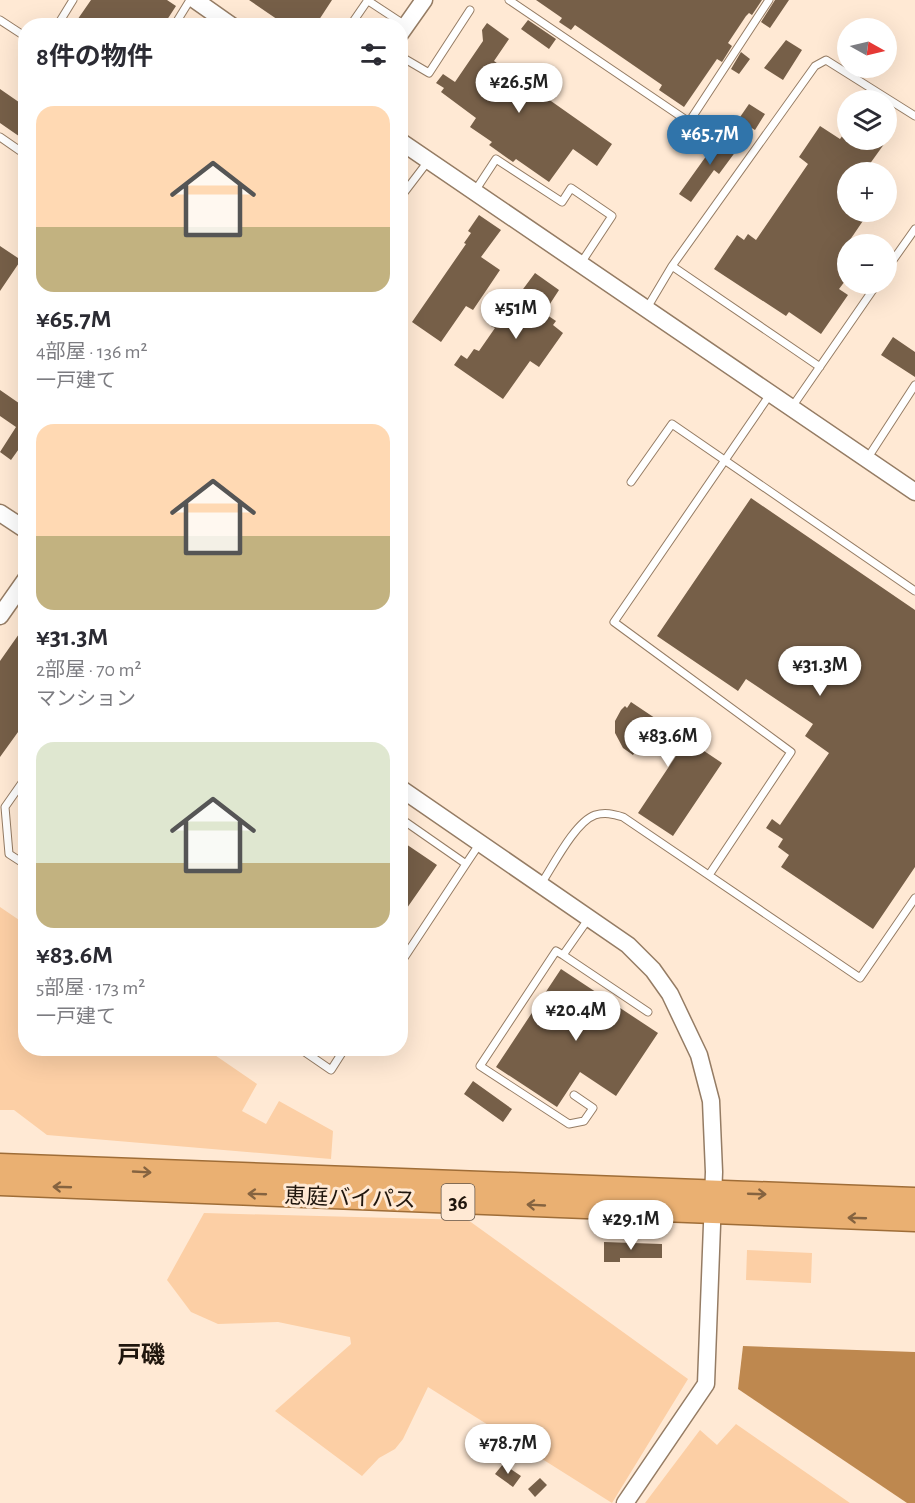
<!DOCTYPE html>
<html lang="ja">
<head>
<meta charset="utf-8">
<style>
	:root { --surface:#fff; --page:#f7f7f7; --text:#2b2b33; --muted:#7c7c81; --accent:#3074aa }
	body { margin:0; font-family:"Alegreya Sans","Noto Sans JP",sans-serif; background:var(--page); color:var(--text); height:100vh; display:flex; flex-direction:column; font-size:22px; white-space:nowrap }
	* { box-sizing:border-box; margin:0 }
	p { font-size:20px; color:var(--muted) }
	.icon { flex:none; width:33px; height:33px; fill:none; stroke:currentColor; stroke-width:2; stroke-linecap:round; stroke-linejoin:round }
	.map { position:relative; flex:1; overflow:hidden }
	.side { position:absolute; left:18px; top:18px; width:390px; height:1038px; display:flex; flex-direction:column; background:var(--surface); border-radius:24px; box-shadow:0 6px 24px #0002 }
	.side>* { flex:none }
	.needle { width:39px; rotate:98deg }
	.fabs { position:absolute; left:837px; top:18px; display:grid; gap:12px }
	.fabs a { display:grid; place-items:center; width:60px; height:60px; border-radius:50%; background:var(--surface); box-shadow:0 6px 24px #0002; font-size:30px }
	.price { position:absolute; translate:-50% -51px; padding:0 14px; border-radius:21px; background:#fff; color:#222; font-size:20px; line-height:39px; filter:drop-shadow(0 2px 3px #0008) }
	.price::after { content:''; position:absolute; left:50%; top:36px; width:18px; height:14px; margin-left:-9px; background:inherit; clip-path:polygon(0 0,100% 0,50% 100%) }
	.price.selected { background:var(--accent); color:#fff }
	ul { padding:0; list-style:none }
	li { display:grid; align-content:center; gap:12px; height:318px; padding:0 18px }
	li span { display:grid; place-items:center; height:186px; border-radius:18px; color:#555 }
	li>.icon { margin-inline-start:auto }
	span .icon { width:108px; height:108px; fill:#fffc; stroke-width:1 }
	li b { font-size:26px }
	h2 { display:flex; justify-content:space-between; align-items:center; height:72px; padding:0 18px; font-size:26px }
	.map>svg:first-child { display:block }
	.green { fill:#fccfa5 }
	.water { fill:#be884f }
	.building { fill:#765f48 }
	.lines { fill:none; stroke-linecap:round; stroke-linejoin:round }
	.service-casing { stroke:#957c64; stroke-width:9 }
	.tertiary-casing { stroke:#957c64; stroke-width:19 }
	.trunk-casing { stroke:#9f6d37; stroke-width:25 }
	.service { stroke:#fff; stroke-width:7 }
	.tertiary { stroke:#fff; stroke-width:16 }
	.trunk { stroke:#eab072; stroke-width:22 }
	.oneway { stroke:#856340 }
	.labels { text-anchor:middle; stroke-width:6; stroke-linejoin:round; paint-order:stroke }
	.shield { fill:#ffe9d4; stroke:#635549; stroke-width:1.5 }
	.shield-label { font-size:21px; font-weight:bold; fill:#20160d }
	.street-label { font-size:22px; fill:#20160d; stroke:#ffe9d4 }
	.neighbourhood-label { font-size:24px; font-weight:bold; fill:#20160d; stroke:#ffe9d4 }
</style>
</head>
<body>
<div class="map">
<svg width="915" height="1503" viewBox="0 0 915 1503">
	<rect width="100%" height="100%" fill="#ffe9d4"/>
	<path class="green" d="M0,907l25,17 1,124 180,1 51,35 -15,27 24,13 13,-23 54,30 -2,28 -284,-24 -33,-25h-14z
		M204,1213l264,7 220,159 -76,124 -184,-116 -25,52 -8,10 -16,9 -17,18 -87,-65 76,-67 -1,-7 -72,-15 -60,2 -27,-12 -24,-32z
		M747,1250l65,3 -1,30 -65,-3z
		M736,1424l114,79h-205l55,-73 17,15z"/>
	<path class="water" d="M743,1346l172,6v151h-8l-169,-114z"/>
	<path class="building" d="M91,0h76l9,6 -13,20h-90z
		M249,0h83l-17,26h-28z
		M536,0h226l-10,15 -3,-2 -3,3 -18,27 4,3 -10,16 -5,-3 -33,48 -25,-17 3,-5 -87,-60 -4,5 -12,-8 3,-4z
		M775,0h14l-19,28 -9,-6z
		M528,20l28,19 -7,10 -28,-20z
		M487,23l22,16 -15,22 118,83 -15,22 -24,-17 -24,33 -33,-23 -3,3 -24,-17 3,-3 -22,-15 6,-9 -35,-26 3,-4 -8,-5 7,-9 12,8 28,-41 -1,-11z
		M786,40l16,10 -19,30 -19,-12z
		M741,52l9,7 -11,15 -8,-5z
		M0,89l26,18v34l-26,-18z
		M749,104l16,10 -10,16 -17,-10z
		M820,126l20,13 8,-11v12h39l-23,32h-16v40h21l-30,44 9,6v15l-9,12 9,6 -27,39 -32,-22 -3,4 -72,-47 23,-34 7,5 4,-6 8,6 52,-76 -9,-7z
		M722,134l17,13 -20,27 -5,-4 -23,32 -12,-8z
		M479,215l22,15 -20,27 19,13 -27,40 -7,-4 -25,36 -29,-20 54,-78 -2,-1 7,-10 -3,-2z
		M0,246l21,14 -21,31z
		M535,273l24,17 -15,23 12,8 -3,4 10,8 -24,34 -9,-6 -27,38 -49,-34 7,-10 6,4 7,-10 5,2 16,-23 -4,-2 6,-8 3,2z
		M893,337l22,15v25l-34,-22z
		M0,390l26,18v41l-5,-3 -10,14 -11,-8 16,-25 -16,-11z
		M751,498l164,112v257l-42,62 -92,-62 8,-12 -11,-8 5,-8 -17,-11 6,-9 8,6 49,-72 -24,-17 8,-12 -67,-45 -8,12 -81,-55z
		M26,624v97l-26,36v-96z
		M631,702l91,61 -49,73 -35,-23 40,-60 -30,-20 -15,22 -10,-7 -8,-15v-12l6,-11 4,-4 2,2z
		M400,840l37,25 -37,53z
		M561,969l97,64 -42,63 -36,-24 -23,35 -61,-40z
		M473,1081l39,28 -9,13 -39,-28z
		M604,1242l58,2v14h-42v4h-16z
		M503,1464l18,12 -8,11 -18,-13z
		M540,1478l7,7 -12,12 -7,-8z"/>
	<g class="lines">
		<g class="service-casing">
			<path id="service" d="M367,0l38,25
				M509,0l180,122 80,-122
				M0,20l26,17
				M57,26l16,-26
				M174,26l16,-26
				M350,26l18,-26
				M400,56l29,17 41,-63
				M0,137l26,18
				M475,191l21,-32 66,43 9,-14 41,28 -31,47
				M400,198l29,-38
				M672,266l148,101
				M886,270l29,-41
				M647,308l25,-42 143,-200 11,-6 89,56
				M792,407l85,-123
				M867,459l48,-74
				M631,482l41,-58 243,167
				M26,777l-21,30 4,47 17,11
				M400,818l66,46 14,-21
				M709,875l82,-123 -177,-130 157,-229
				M541,884c12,-18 34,-62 54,-69 10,-3 18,-1 28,2l237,161 55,-80
				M589,918l-26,37 85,57
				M563,955l-7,-4 -76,115 89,58 15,-3 9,-13 -19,-13
				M400,964l66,-100
				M299,1048l32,22 14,-22"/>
		</g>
		<g class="tertiary-casing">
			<path id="tertiary" d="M195,0l37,26
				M400,34l24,-34
				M400,141l515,351
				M0,513l26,17
				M0,616l26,-37
				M400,788l228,157 25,25 17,24 29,61 12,46 3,71 -8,212 -81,119"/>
		</g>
		<g class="trunk-casing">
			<path id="trunk" d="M0,1165l915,34
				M0,1184l915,36"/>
		</g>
		<use href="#service" class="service"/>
		<use href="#tertiary" class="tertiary"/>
		<use href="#trunk" class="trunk"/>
	</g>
	<defs><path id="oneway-shaft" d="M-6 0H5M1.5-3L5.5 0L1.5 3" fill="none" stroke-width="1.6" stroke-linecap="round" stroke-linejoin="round" transform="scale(1.5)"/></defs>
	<g class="oneway">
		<use href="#oneway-shaft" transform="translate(142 1172) rotate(3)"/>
		<use href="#oneway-shaft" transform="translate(62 1187) rotate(-178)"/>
		<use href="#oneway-shaft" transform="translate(257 1194) rotate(-178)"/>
		<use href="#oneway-shaft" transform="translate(757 1194) rotate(2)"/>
		<use href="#oneway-shaft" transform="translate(536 1205) rotate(-177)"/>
		<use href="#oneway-shaft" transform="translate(857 1218) rotate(-178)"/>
	</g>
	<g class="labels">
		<rect class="shield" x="441.5" y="1184" width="33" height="36" rx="4.5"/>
		<g class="shield-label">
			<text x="458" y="1209">36</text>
		</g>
		<g class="street-label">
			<text transform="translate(350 1197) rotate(2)" y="8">恵庭バイパス</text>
		</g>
		<g class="neighbourhood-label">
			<text x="141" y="1363">戸磯</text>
		</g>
	</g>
</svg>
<div class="fabs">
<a><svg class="needle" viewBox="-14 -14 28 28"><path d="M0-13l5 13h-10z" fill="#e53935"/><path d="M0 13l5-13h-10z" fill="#7c7c81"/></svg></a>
<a><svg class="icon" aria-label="layers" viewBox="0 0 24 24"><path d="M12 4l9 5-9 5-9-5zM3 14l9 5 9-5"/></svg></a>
<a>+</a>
<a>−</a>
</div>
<b class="price" style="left:519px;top:114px">¥26.5M</b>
<b class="price selected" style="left:710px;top:166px">¥65.7M</b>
<b class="price" style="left:516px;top:340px">¥51M</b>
<b class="price" style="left:820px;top:697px">¥31.3M</b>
<b class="price" style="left:668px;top:768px">¥83.6M</b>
<b class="price" style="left:576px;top:1042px">¥20.4M</b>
<b class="price" style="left:631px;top:1251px">¥29.1M</b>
<b class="price" style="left:508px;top:1475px">¥78.7M</b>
<section class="side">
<h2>8件の物件<svg class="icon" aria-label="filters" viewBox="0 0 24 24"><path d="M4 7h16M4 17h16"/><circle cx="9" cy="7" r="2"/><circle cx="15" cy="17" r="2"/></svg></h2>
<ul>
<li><span style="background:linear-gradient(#ffd9b3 65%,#c2b280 0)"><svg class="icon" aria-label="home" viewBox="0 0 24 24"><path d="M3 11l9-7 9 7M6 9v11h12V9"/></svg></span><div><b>¥65.7M</b><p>4部屋 · 136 m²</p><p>一戸建て</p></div></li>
<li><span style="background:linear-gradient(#ffd9b3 60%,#c2b280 0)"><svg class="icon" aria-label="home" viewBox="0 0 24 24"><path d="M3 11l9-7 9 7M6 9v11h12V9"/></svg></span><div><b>¥31.3M</b><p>2部屋 · 70 m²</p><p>マンション</p></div></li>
<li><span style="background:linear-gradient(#dfe7d0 65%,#c2b280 0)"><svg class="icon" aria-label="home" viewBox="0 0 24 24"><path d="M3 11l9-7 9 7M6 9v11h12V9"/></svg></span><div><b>¥83.6M</b><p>5部屋 · 173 m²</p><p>一戸建て</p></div></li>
</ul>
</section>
</div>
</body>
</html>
